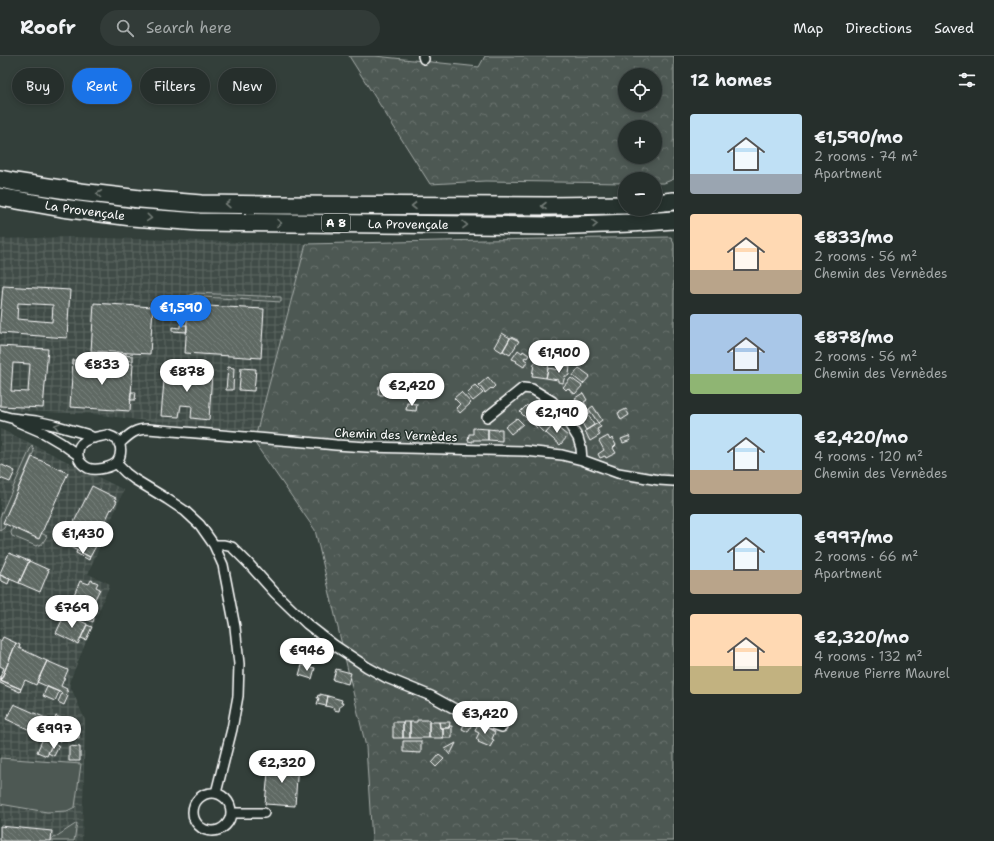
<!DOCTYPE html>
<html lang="en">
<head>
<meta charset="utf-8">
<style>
  body { margin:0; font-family:"Shantell Sans",sans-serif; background:#323b38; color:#f1f3f6; height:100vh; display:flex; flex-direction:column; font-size:15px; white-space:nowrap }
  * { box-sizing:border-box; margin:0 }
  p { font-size:13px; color:#a4a9a9 }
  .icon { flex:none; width:22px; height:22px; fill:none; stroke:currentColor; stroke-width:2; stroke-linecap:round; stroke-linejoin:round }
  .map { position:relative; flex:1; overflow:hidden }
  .drawer { display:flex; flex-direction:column; background:#262f2c; width:320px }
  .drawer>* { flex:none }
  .hud { position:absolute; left:12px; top:12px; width:380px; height:36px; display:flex; gap:8px }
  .fabs { position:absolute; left:618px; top:12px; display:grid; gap:8px }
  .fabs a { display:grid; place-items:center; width:44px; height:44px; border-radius:50%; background:#262f2c; box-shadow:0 2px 6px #0003,0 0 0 1px #424a48; font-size:20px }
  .price { position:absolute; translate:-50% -34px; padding:0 9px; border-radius:14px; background:#fff; color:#222; font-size:13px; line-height:26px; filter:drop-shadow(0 1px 2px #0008) }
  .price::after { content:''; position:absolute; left:50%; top:24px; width:12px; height:9px; margin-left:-6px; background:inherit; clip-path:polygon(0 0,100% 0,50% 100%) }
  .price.selected { background:#1a73e8; color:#fff }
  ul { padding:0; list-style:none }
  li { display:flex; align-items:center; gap:12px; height:100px; padding:0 16px }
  li span { display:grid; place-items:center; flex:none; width:112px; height:80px; border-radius:4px; color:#555 }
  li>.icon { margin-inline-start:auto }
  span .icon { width:48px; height:48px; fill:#fffc; stroke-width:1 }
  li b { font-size:17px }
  h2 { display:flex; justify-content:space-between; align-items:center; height:48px; padding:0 16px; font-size:17px }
  .pill { padding:0 14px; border-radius:18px; background:#262f2c; box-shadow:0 2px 6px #0003,0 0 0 1px #424a48; font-size:14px; line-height:36px }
  .pill.selected { background:#1a73e8; color:#fff }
  header { display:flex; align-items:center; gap:24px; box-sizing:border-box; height:56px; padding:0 20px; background:#262f2c; border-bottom:1px solid #424a48 }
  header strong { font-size:19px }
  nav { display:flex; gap:22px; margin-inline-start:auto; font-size:14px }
  .search { width:280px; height:36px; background:#323b38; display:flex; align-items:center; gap:10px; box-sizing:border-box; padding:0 14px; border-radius:22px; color:#a4a9a9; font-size:15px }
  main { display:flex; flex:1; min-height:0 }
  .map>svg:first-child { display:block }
  .industrial { fill:url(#industrial-grid) }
  .grass { fill:#4d5853; stroke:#a6aca9 }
  .forest { fill:url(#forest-crowns); stroke:#a6aca9; fill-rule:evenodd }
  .garden { fill:url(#garden-dots); stroke:#a6aca9 }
  .building { fill:url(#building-back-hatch); stroke:#fff; fill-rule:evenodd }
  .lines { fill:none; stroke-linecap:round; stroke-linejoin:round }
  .minor-casing { stroke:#fff; stroke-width:12 }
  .motorway-casing { stroke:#fff; stroke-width:20 }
  .minor { stroke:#26332d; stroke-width:9 }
  .motorway { stroke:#26332d; stroke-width:17 }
  .oneway { stroke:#727a76 }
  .labels { text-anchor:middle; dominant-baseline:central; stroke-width:3; stroke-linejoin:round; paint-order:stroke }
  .shield { fill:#26332d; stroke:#bec2c0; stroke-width:1 }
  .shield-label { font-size:11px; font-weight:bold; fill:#fff }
  .street-label { font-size:12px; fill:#fff; stroke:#26332d }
</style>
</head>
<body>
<header>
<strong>Roofr</strong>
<div class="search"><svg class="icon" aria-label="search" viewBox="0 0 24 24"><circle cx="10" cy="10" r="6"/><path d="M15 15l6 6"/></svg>Search here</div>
<nav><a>Map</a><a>Directions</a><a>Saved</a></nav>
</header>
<main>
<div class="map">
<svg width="674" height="785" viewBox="0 0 674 785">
  <defs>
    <pattern id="industrial-grid" width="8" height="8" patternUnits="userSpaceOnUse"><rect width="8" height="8" fill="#404c47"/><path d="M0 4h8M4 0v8" fill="none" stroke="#5d6763"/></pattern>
    <pattern id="forest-crowns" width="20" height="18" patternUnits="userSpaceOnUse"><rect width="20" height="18" fill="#4d5853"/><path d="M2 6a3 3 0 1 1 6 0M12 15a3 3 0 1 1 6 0" fill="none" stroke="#68716d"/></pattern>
    <pattern id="garden-dots" width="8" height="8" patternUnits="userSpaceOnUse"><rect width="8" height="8" fill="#4d5853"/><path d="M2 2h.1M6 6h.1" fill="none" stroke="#68716d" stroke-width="1.8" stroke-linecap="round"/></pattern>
    <pattern id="building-back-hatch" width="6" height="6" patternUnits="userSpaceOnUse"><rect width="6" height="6" fill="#5f6964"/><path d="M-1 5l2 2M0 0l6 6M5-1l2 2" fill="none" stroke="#77807b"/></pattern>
  </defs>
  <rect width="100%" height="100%" fill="#333f3a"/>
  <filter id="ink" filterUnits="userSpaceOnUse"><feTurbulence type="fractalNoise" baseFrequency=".025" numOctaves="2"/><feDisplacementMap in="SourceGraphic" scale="8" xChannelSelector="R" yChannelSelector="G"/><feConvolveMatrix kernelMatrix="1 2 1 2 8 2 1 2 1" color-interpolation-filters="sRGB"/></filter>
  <g filter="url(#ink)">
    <path class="industrial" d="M71,181L306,188L257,375L185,370L93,358L0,354V183Z
      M0,373L28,386L124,434L88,518L110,528L69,627L85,664L82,785H0Z"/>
    <path class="grass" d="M32,389L34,395L3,467L6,468L4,472L0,475V461Z
      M13,471L38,483L41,477L47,480L42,488L36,490L12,480L11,477Z
      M0,702L81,708L75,751L67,755L47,756L0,748Z
      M77,767L74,785H51V784Z"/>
    <path class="forest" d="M349,0H375L479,11L485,0H674V123L664,127H655V123H625V127L485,125L430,128ZM625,19H655V49H625ZM625,71H655V101H625Z
      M671,181L674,188V785H372L366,691L315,474L254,386L306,188L484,184Z"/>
    <path class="garden" d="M196,237L281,241V246L188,240Z"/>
    <path class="building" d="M3,230L70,234L67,282L0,277V264ZM18,247L53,249L52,266L17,263Z
      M94,247L153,251L150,298L91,295Z
      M188,249L264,253L261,302L185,297Z
      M180,269H187V276L172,275V271L180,272Z
      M502,277L510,282L502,296L494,291Z
      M511,281L519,285L510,299L503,295Z
      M0,290L48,293L43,352L0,350ZM13,307L30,308L28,336L11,335Z
      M518,294L522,297L523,295L529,299L527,302L525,301L524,303L527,305L524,311L516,306L517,305L512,303Z
      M116,296L126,297V300L120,299L121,307L102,306V299H113L114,301H115Z
      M120,299L133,300V305L120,304Z
      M73,304L133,308L130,355L70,351Z
      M536,305L549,308L546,322L532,320L534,308Z
      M561,309L570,310L569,319L568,320H565L563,327L558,326V324L546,322L548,312L560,314Z
      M228,311L234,312L233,334H226Z
      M241,312L256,313L254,335L239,334Z
      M579,312L590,320L583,328L573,320Z
      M165,313L212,316L209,364L191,362L192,350L181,349L179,361L161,360Z
      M488,321L495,330L492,333L491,332L485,337L479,329Z
      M571,322L582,330L575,338L568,332L566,334L563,331Z
      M475,329L483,337L473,345L467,338L472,333L471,332Z
      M379,330L383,331V335H384V339H378Z
      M131,336H136L135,344H130Z
      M461,336L471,347L460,357L456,352L460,348L454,342Z
      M583,337L587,344L584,346L587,350L577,355L574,348L578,346L575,342Z
      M407,347L417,348L416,355L406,354Z
      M527,349L537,358L530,366L520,356Z
      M593,350L602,364L598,367L589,353Z
      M588,353L590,357L588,358L594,369L586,374L578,360Z
      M626,353L629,359L621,364L618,357Z
      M541,358L544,361L543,362L544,364L545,362L549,366L551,364L554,368L545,378L538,371L537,372L533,368Z
      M517,362L523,368L511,378L505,371Z
      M556,366L559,369L557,371L568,380L560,389L546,377Z
      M598,367L601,371L597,373L600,379L590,385L585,375Z
      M473,372L488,373V384H473V386L468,385L469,378H473Z
      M488,373L498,374V373H502V385L488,384Z
      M608,380L610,384L612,382L616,389L613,392L616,397L606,402L605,400L600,402L598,398L604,394L599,385Z
      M629,380L631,384L623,387L621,383Z
      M32,401L44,406V405L46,407L68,417L39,483L3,467Z
      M0,408L15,415L10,426L0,422Z
      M92,430L116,442L115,444L117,445L112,454L111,453L98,480L73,468Z
      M75,480L96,490L90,501L70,491Z
      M77,494L90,501L89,504L76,497Z
      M9,497L29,505L19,527L0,519V517Z
      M29,505L49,514L40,536L19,527Z
      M0,519L10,523L8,528L0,524Z
      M91,524L98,527L96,531L100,533L91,551L94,552L90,560L69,550L80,525L89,528Z
      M65,541L71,544L69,550L94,562L93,566L60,551Z
      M65,558L87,568L78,588L56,577Z
      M87,569L92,571L86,584L81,582Z
      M3,581L16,587L1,624L0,621L4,612L0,610V584L1,585Z
      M16,587L20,589L19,592L47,605L36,629L25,624L21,633L1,624Z
      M47,605L68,614L61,630L67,633L66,635H68L66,639L68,640L64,649L58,646L62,637L37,626Z
      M302,609L315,612L312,623L299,619Z
      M336,613L351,617L348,628L333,624Z
      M0,624L21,633L20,636L0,627Z
      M47,631L59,636L55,645L43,640Z
      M320,638L328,640L326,650L317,648L319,642H317L318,639L320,640Z
      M328,640L342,644L341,647H343L342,650H340L339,655L333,654L334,652L326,650Z
      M14,648L50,664L43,680L6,663Z
      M56,660L63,663L54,682L48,680Z
      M63,663L69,666L61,685L55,683Z
      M417,664H429V682H410V666H417Z
      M466,664L473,666L468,676L462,673Z
      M393,666H403V682H393Z
      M403,666H410V682H403Z
      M429,666H439L440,672H443V682H429Z
      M439,666H450L449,672H440Z
      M478,667L495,676L492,683L494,684L490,691L478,686L479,685L476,683L479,677L475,675Z
      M449,670H452V682H443V672H449Z
      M75,672H79V682L74,681Z
      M44,680L54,684L47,700L37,696Z
      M403,685H421V697L403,696Z
      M53,687L59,690L54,700L48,697Z
      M456,687L450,699L445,693Z
      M69,690L80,691V705H69Z
      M439,699L444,703L436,711L432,707Z
      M269,706L298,708L295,750L265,748Z
      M0,770L52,775L51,785H0Z"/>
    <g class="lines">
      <g class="minor-casing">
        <path id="minor" d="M423,0L424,3
          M0,359L11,362L36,365L54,369L86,378L94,382
          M487,361L523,332L532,333L552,345L563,358L578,382L581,392L582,404
          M16,365L44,377L61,387L78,399
          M107,379C110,380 113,381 116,383C122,388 122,399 117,406C111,412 95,415 88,412C82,409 79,406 78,400C76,382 94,382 107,379Z
          M119,388C129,379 134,373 148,373L305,386L336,389L367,391L526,395L562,399L582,404L618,417L659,424L674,425
          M116,407L126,417L134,423L167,443L185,455L200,469L214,489L223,509L235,571L239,608L238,640L232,673L216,737
          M214,489H224L232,491L248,507L275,537L307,568L334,589L367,611L387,622L431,640L466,659L502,671
          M193 756a19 19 0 1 1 38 0a19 19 0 1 1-38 0Z
          M232,757H264"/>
      </g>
      <g class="motorway-casing">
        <g id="motorway">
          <path d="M0,123L15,126L80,136L140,143L201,148L270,149L548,150L625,149"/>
          <path id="s1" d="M0,141L62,152L132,161L199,166L549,170L630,167L674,164"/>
          <path d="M655,147L674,145"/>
        </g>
      </g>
      <use href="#minor" class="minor"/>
      <use href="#motorway" class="motorway"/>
    </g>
    <defs><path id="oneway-chevron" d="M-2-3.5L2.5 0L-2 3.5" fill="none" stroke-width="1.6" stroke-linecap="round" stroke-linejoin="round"/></defs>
    <g class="oneway">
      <use href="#oneway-chevron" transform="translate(99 138) rotate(-173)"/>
      <use href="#oneway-chevron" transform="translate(228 148) rotate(-179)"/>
      <use href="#oneway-chevron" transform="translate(414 150) rotate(-180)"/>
      <use href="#oneway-chevron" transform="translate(544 150) rotate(180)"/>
      <use href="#oneway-chevron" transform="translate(149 162) rotate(5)"/>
      <use href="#oneway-chevron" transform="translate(279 167) rotate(1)"/>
      <use href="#oneway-chevron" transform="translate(595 168) rotate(-2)"/>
      <use href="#oneway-chevron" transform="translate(465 169) rotate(1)"/>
      <use href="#oneway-chevron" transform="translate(57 370) rotate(-165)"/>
    </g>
  </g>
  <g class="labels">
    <rect class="shield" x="322" y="158" width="28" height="18" rx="3"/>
    <g class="shield-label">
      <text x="336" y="167">A 8</text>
    </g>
    <g class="street-label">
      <text stroke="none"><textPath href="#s1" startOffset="86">La Provençale</textPath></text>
      <text stroke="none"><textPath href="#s1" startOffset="410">La Provençale</textPath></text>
      <text transform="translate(396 379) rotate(2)">Chemin des Vernèdes</text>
    </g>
  </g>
</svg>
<div class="fabs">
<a><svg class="icon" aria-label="locate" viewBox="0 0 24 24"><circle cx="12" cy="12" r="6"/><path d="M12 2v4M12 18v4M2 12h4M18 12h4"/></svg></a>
<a>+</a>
<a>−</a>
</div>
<b class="price selected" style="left:181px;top:273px">€1,590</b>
<b class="price" style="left:559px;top:318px">€1,900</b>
<b class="price" style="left:102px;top:330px">€833</b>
<b class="price" style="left:187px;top:337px">€878</b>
<b class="price" style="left:412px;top:351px">€2,420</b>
<b class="price" style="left:557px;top:378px">€2,190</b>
<b class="price" style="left:83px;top:499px">€1,430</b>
<b class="price" style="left:72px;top:573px">€769</b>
<b class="price" style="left:307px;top:616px">€946</b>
<b class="price" style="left:485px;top:679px">€3,420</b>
<b class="price" style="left:54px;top:694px">€997</b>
<b class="price" style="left:282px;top:728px">€2,320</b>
<div class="hud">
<a class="pill">Buy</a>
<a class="pill selected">Rent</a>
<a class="pill">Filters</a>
<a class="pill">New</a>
</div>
</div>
<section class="drawer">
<h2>12 homes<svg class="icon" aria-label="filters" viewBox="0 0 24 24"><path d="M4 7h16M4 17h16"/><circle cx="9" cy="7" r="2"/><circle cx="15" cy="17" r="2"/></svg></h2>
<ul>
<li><span style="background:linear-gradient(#bfe0f5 75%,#9aa5b1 0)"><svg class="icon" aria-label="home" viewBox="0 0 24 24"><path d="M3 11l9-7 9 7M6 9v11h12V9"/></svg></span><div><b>€1,590/mo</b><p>2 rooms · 74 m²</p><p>Apartment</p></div></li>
<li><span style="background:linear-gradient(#ffd9b3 70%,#b9a48a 0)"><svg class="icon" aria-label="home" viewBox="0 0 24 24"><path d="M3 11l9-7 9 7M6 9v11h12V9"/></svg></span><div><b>€833/mo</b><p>2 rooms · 56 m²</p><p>Chemin des Vernèdes</p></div></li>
<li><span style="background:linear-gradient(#a9c7e8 75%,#8fb573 0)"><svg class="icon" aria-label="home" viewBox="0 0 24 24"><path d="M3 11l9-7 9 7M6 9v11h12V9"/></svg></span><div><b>€878/mo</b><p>2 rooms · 56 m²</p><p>Chemin des Vernèdes</p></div></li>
<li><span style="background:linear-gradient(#bfe0f5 70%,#b9a48a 0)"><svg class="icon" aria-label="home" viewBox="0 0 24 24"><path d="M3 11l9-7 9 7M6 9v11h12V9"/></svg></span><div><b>€2,420/mo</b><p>4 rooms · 120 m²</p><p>Chemin des Vernèdes</p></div></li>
<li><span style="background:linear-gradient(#bfe0f5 70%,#b9a48a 0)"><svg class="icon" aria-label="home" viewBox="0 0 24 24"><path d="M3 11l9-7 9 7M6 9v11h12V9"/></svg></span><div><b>€997/mo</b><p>2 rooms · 66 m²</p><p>Apartment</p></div></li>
<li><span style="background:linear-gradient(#ffd9b3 65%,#c2b280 0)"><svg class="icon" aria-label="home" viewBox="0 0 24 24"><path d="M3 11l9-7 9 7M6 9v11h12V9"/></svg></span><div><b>€2,320/mo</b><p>4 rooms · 132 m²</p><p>Avenue Pierre Maurel</p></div></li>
</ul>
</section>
</main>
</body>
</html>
